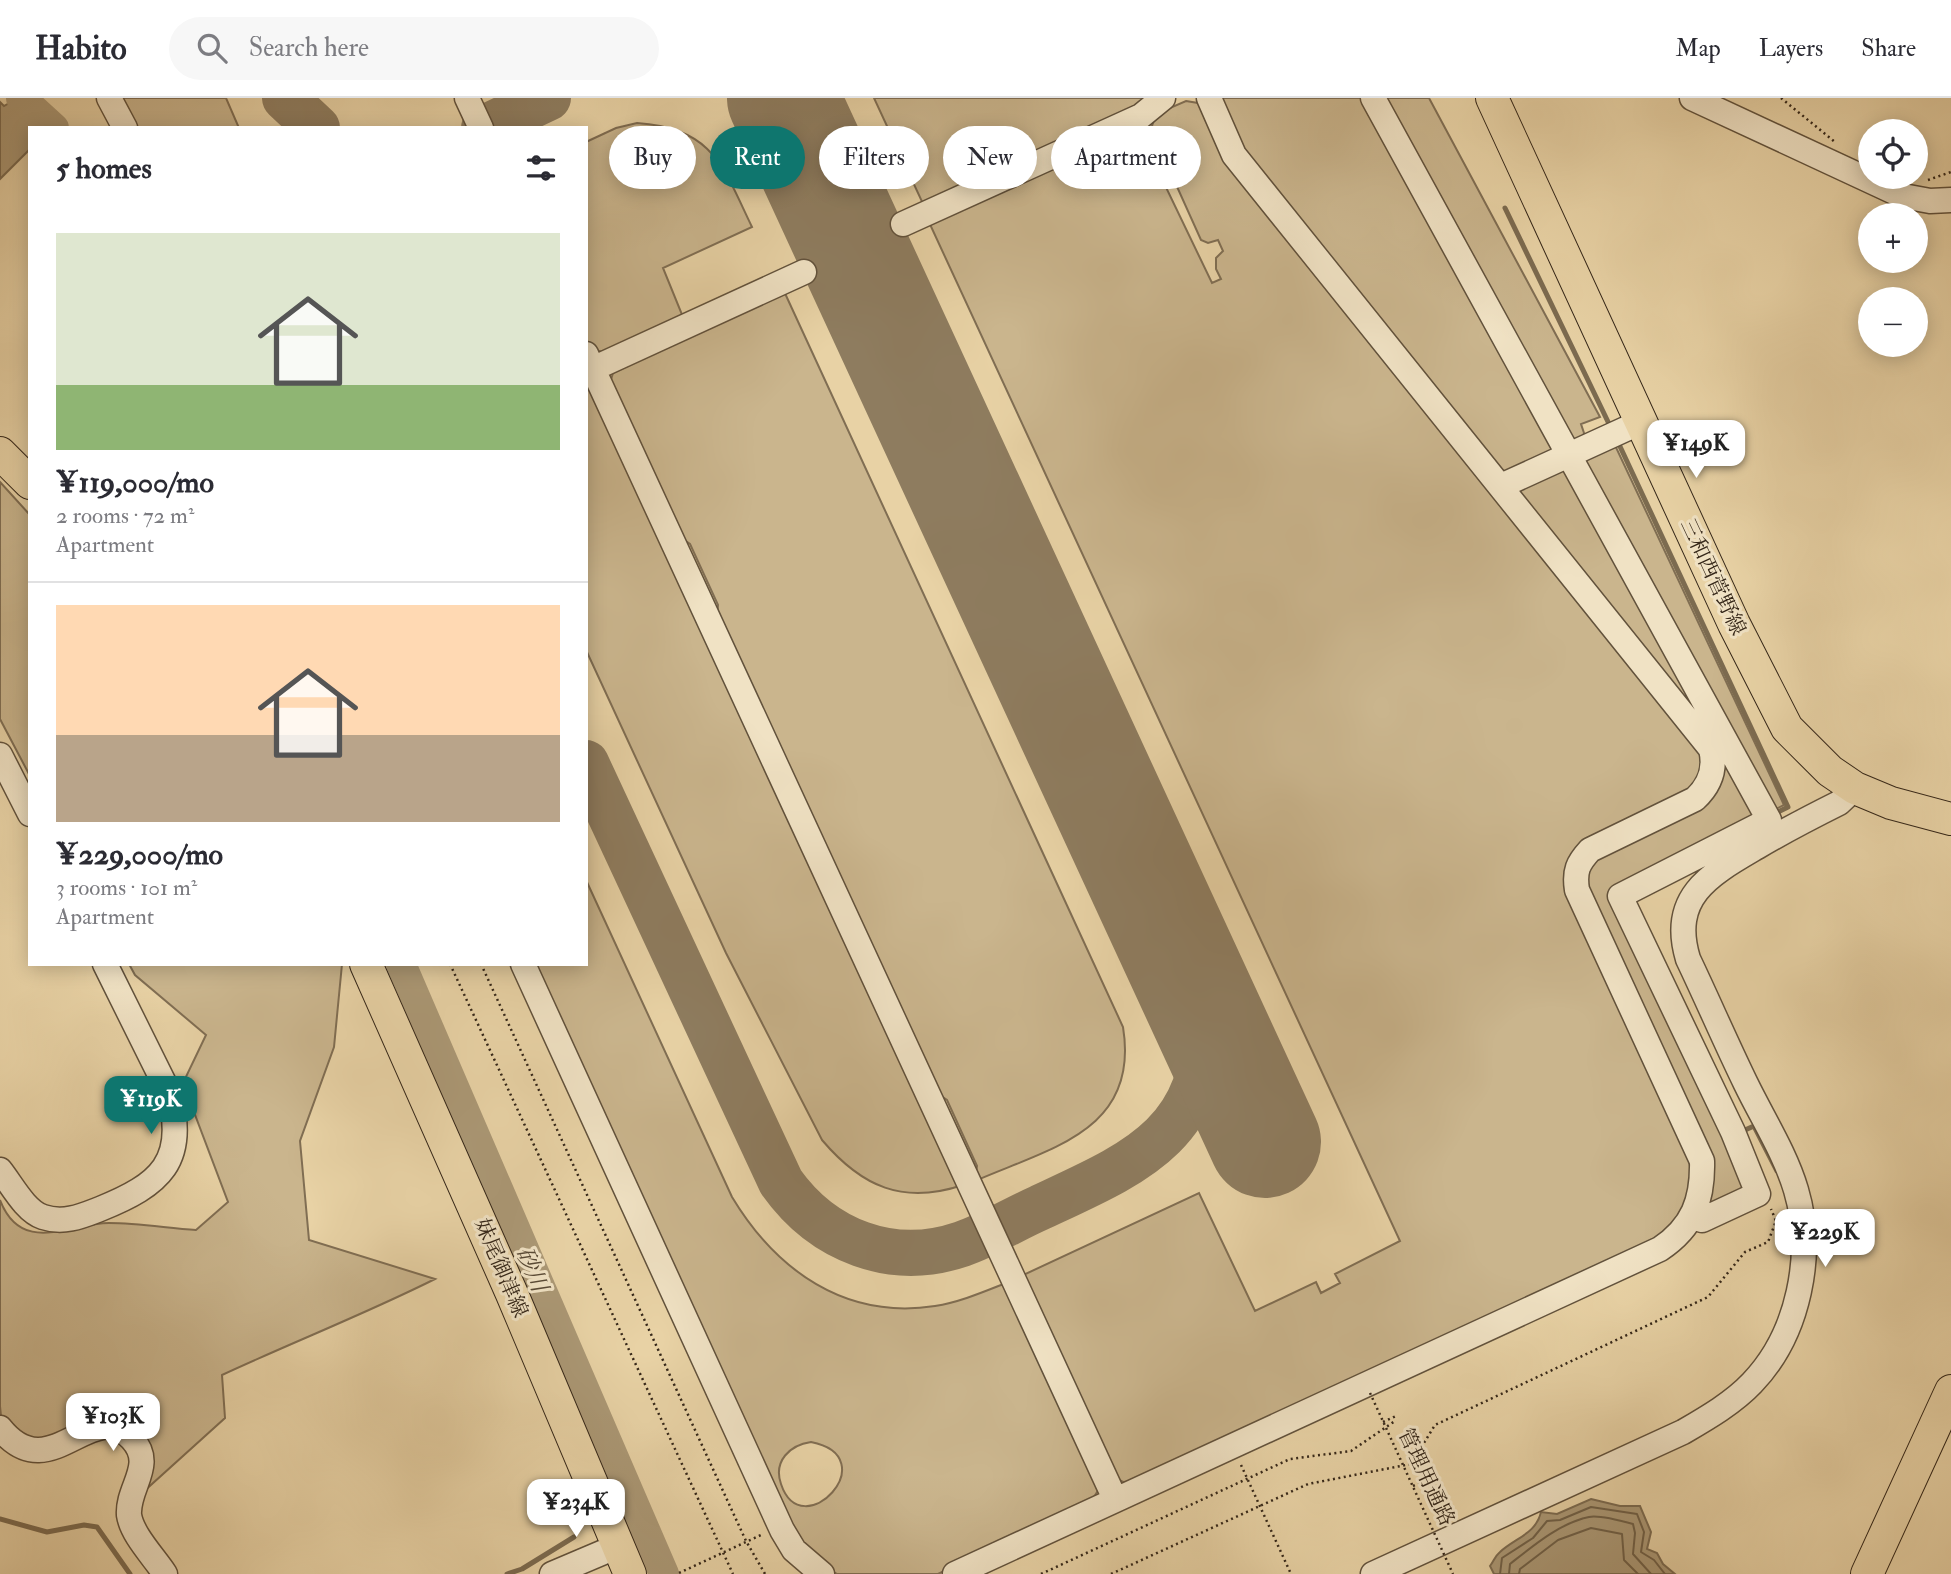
<!DOCTYPE html>
<html lang="en">
<head>
<meta charset="utf-8">
<style>
  body { margin:0; font-family:"IM FELL Double Pica","Noto Serif JP",serif; background:#f7f7f7; color:#2b2b33; height:100vh; display:flex; flex-direction:column; font-size:26px; white-space:nowrap }
  * { box-sizing:border-box; margin:0 }
  p { font-size:23px; color:#7c7c81 }
  .icon { flex:none; width:38px; height:38px; fill:none; stroke:currentColor; stroke-width:2; stroke-linecap:round; stroke-linejoin:round }
  .map { position:relative; flex:1; overflow:hidden }
  .drawer { position:absolute; left:28px; top:28px; width:560px; height:840px; display:flex; flex-direction:column; background:#fff; border-radius:0px; box-shadow:0 4px 18px #0003 }
  .drawer>* { flex:none }
  .hud { position:absolute; left:609px; top:28px; width:665px; height:63px; display:flex; gap:14px }
  .tools { position:absolute; left:1858px; top:21px; display:grid; gap:14px }
  .tools a { display:grid; place-items:center; width:70px; height:70px; border-radius:50%; background:#fff; box-shadow:0 4px 18px #0003; font-size:35px }
  .price { position:absolute; translate:-50% -60px; padding:0 16px; border-radius:14px; background:#fff; color:#222; font-size:23px; line-height:46px; filter:drop-shadow(0 2px 4px #0008) }
  .price::after { content:''; position:absolute; left:50%; top:42px; width:21px; height:16px; margin-left:-10px; background:inherit; clip-path:polygon(0 0,100% 0,50% 100%) }
  .price.on { background:#0f766e; color:#fff }
  ul { padding:0; list-style:none }
  li { display:grid; align-content:center; gap:14px; height:371px; padding:0 28px }
  li+li { border-top:2px solid #e1e1e2 }
  li span { display:grid; place-items:center; height:217px; border-radius:0px; color:#555 }
  li>.icon { margin-inline-start:auto }
  span .icon { width:126px; height:126px; fill:#fffc; stroke-width:1 }
  li b { font-size:30px }
  h2 { display:flex; justify-content:space-between; align-items:center; height:84px; padding:0 28px; font-size:30px }
  .tag { padding:0 24px; border-radius:32px; background:#fff; box-shadow:0 4px 18px #0003; font-size:24px; line-height:63px }
  .tag.on { background:#0f766e; color:#fff }
  header { display:flex; align-items:center; gap:42px; box-sizing:border-box; height:98px; padding:0 35px; background:#fff; border-bottom:2px solid #e1e1e2 }
  header strong { font-size:33px }
  nav { display:flex; gap:38px; margin-inline-start:auto; font-size:24px }
  .search { width:490px; height:63px; background:#f7f7f7; display:flex; align-items:center; gap:18px; box-sizing:border-box; padding:0 24px; border-radius:38px; color:#7c7c81; font-size:26px }
  .map>svg:first-child { display:block }
  .green { fill:#cab58d; stroke:#806e53; stroke-width:2; fill-rule:evenodd }
  .water { fill:#ab9875; stroke:#7c6b50; stroke-width:2 }
  .lines { fill:none; stroke-linecap:round; stroke-linejoin:round }
  .shore { stroke:#706047; stroke-width:2 }
  .stream { stroke:#7c6b50; stroke-width:5 }
  .river { stroke:#ab9875; stroke-width:30 }
  .taxiway { stroke:#8e7c5f; stroke-width:46 }
  .runway { stroke:#8e7c5f; stroke-width:112 }
  .minor-casing { stroke:#62523c; stroke-width:27 }
  .major-casing { stroke:#352719; stroke-width:34 }
  .path { stroke:#352719; stroke-width:2.5; stroke-dasharray:2 3.5; stroke-linecap:butt }
  .minor { stroke:#f0e2c4; stroke-width:24 }
  .major { stroke:#e8d2a5; stroke-width:32 }
  .path-bridge { stroke:#352719; stroke-width:2.5; stroke-dasharray:2 3.5; stroke-linecap:butt }
  .labels { text-anchor:middle; dominant-baseline:central; stroke-width:6; stroke-linejoin:round; paint-order:stroke }
  .street-label { font-size:21px; fill:#352719; stroke:#f0e2c4 }
  .water-label { font-size:23px; font-style:italic; fill:#584935; stroke:#f0e2c4 }
</style>
</head>
<body>
<header>
<strong>Habito</strong>
<div class="search"><svg class="icon" aria-label="search" viewBox="0 0 24 24"><circle cx="10" cy="10" r="6"/><path d="M15 15l6 6"/></svg>Search here</div>
<nav><a>Map</a><a>Layers</a><a>Share</a></nav>
</header>
<div class="map">
<svg width="1951" height="1476" viewBox="0 0 1951 1476">
  <rect width="100%" height="100%" fill="#e8d2a5"/>
  <filter id="stains"><feTurbulence type="fractalNoise" baseFrequency=".00286" numOctaves="4"/><feColorMatrix values="0 0 0 0 .2 0 0 0 0 .09 0 0 0 0 .02 0 0 0 .5 -.17"/></filter>
  <radialGradient id="worn" r=".72"><stop offset=".6" stop-color="#630" stop-opacity="0"/><stop offset="1" stop-color="#630" stop-opacity=".3"/></radialGradient>
  <path class="green" d="M118,0H226L239,30H134Z
    M874,0H1152L924,108Z
    M1219,0H1366L1560,354L1508,376L1492,366L1246,61Z
    M1379,0H1429L1600,319L1581,326L1584,335L1581,343L1570,349Z
    M1186,3L1204,6L1698,647L1706,669L1703,685L1573,759L1688,1055C1696,1098 1687,1106 1661,1139L1137,1383L1123,1384L1112,1378L1019,1179L1199,1095L1255,1213L1316,1184L1321,1195L1340,1185L1335,1176L1400,1143L928,122L1138,31L1212,185L1221,181L1216,171V160L1223,153L1218,142L1208,145L1201,142L1151,31L1156,16Z
    M637,25C714,31 722,67 752,129L663,170L683,219L612,255L591,252L586,241V44L616,30Z
    M783,191L1123,929C1140,1033 1050,1050 975,1083L977,1068L947,1002L932,992L717,522L718,507L690,446L674,435L610,285L613,275Z
    M586,288L594,292L963,1087C903,1107 862,1089 822,1042L726,855L586,552Z
    M1613,343L1784,707L1770,714L1577,361Z
    M1568,366L1762,718L1613,795L1751,1094L1701,1117L1708,1088L1585,795L1587,765L1720,676L1516,398L1519,387Z
    M0,384L30,417V678L0,621Z
    M586,782L732,1099C776,1172 845,1222 935,1208C960,1204 983,1194 1006,1185L1099,1391L1092,1402L938,1476H837L820,1465L790,1429L531,866H586ZM811,1344C887,1359 802,1449 781,1386C773,1363 790,1347 811,1344Z
    M129,866H342L334,949L300,1043L309,1142L435,1181C365,1216 293,1244 222,1277L225,1320L142,1395L130,1332L40,1349L1,1318L0,1308V1102C22,1158 69,1125 109,1125C138,1125 167,1130 196,1132L228,1104L183,985L206,937L135,877Z"/>
  <path class="water" d="M0,4L4,8L11,4L34,30H30V51L0,81Z
    M1591,1401L1620,1408H1640L1651,1434L1647,1451L1657,1455L1663,1466L1675,1476H1494L1490,1468C1494,1463 1495,1458 1500,1454C1515,1440 1536,1436 1541,1414L1557,1416Z"/>
  <g class="lines">
    <path class="shore" d="M1500,1476L1502,1460L1533,1440L1547,1423L1560,1422L1591,1409L1637,1416L1644,1434L1641,1454L1654,1462L1665,1476
      M1509,1476L1510,1466C1534,1447 1560,1425 1589,1419C1599,1417 1622,1423 1633,1426L1635,1435L1633,1456L1651,1476
      M1519,1476L1520,1471L1558,1442L1591,1430L1622,1436L1624,1462L1638,1476"/>
    <path class="stream" d="M1505,110L1611,330
      M1617,342L1788,709L1774,716
      M1745,1032L1754,1028L1777,1073
      M626,1405L631,1402
      M0,1421L47,1434L84,1427L97,1429L130,1476
      M507,1476L522,1471L574,1439"/>
    <path class="river" d="M21,0L54,30
      M401,866L664,1476"/>
    <path class="taxiway" d="M285,0L317,30
      M770,0L804,44
      M484,30L548,0
      M586,665L781,1084C823,1143 892,1170 962,1146C988,1137 1014,1121 1039,1110C1133,1066 1208,1038 1205,917"/>
    <path class="runway" d="M783,0L1265,1044"/>
    <g class="minor-casing">
      <path id="minor" d="M109,0L125,30
        M467,0L481,30
        M1373,0L1769,722L1620,798L1733,1034L1758,1096L1702,1122L1693,1119
        M1692,0L1903,98L1930,103L1951,102
        M903,126L1141,18L1163,0
        M586,256L1115,1401
        M586,274L804,174
        M1501,388L1641,324
        M0,657L30,716
        M523,866L782,1432L794,1452L822,1476
        M0,1072C12,1087 25,1113 43,1119C64,1126 82,1118 100,1111C160,1087 188,1063 169,995L105,866
        M0,1330C50,1393 92,1296 132,1341C156,1367 127,1389 129,1417C132,1437 154,1459 165,1476
        M552,1476L618,1448
        M955,1476L1660,1151C1693,1129 1703,1102 1702,1063L1577,792C1574,773 1578,765 1590,752L1695,701C1710,687 1716,671 1711,651L1234,57L1209,0
        M1373,1476L1683,1334C1707,1320 1733,1305 1752,1285C1799,1236 1815,1156 1796,1092C1785,1055 1763,1021 1746,986C1726,945 1708,903 1688,861C1669,798 1711,776 1757,749C1784,733 1811,719 1839,705L1855,690"/>
    </g>
    <g class="major-casing">
      <path id="major" d="M1492,0L1734,526L1787,630L1830,673L1855,690L1891,705L1951,721
        M0,355L30,385
        M366,866L512,1196L630,1476
        M1867,1476L1951,1293"/>
    </g>
    <path class="path" d="M1781,0L1835,44
      M1928,82L1951,74
      M450,866L733,1476
      M481,866L746,1443L765,1476
      M1383,1324L1396,1318
      M1241,1367L1291,1476
      M1413,1388L1426,1382
      M679,1475L761,1437
      M1041,1476L1290,1361L1351,1353L1395,1323
      M1111,1476L1308,1386L1411,1366L1435,1327L1708,1199L1745,1154L1768,1144L1776,1123L1771,1111"/>
    <use href="#minor" class="minor"/>
    <use href="#major" class="major"/>
    <path class="path-bridge" d="M1370,1295L1453,1476"/>
  </g>
  <g class="labels">
    <g class="street-label">
      <text transform="translate(1713 479) rotate(65)">三和西菅野線</text>
      <text transform="translate(501 1170) rotate(67)">妹尾御津線</text>
      <text transform="translate(1426 1379) rotate(65)">管理用通路</text>
    </g>
    <g class="water-label">
      <text transform="translate(532 1171) rotate(67)">砂川</text>
    </g>
  </g>
  <rect width="100%" height="100%" filter="url(#stains)"/>
  <rect width="100%" height="100%" fill="url(#worn)"/>
</svg>
<div class="tools">
<a><svg class="icon" aria-label="locate" viewBox="0 0 24 24"><circle cx="12" cy="12" r="6"/><path d="M12 2v4M12 18v4M2 12h4M18 12h4"/></svg></a>
<a>+</a>
<a>−</a>
</div>
<b class="price" style="left:1696px;top:382px">¥149K</b>
<b class="price on" style="left:151px;top:1038px">¥119K</b>
<b class="price" style="left:1825px;top:1171px">¥229K</b>
<b class="price" style="left:113px;top:1355px">¥103K</b>
<b class="price" style="left:576px;top:1441px">¥234K</b>
<div class="hud">
<a class="tag">Buy</a>
<a class="tag on">Rent</a>
<a class="tag">Filters</a>
<a class="tag">New</a>
<a class="tag">Apartment</a>
</div>
<section class="drawer">
<h2>5 homes<svg class="icon" aria-label="filters" viewBox="0 0 24 24"><path d="M4 7h16M4 17h16"/><circle cx="9" cy="7" r="2"/><circle cx="15" cy="17" r="2"/></svg></h2>
<ul>
<li><span style="background:linear-gradient(#dfe7d0 70%,#8fb573 0)"><svg class="icon" aria-label="home" viewBox="0 0 24 24"><path d="M3 11l9-7 9 7M6 9v11h12V9"/></svg></span><div><b>¥119,000/mo</b><p>2 rooms · 72 m²</p><p>Apartment</p></div></li>
<li><span style="background:linear-gradient(#ffd9b3 60%,#b9a48a 0)"><svg class="icon" aria-label="home" viewBox="0 0 24 24"><path d="M3 11l9-7 9 7M6 9v11h12V9"/></svg></span><div><b>¥229,000/mo</b><p>3 rooms · 101 m²</p><p>Apartment</p></div></li>
</ul>
</section>
</div>
</body>
</html>
